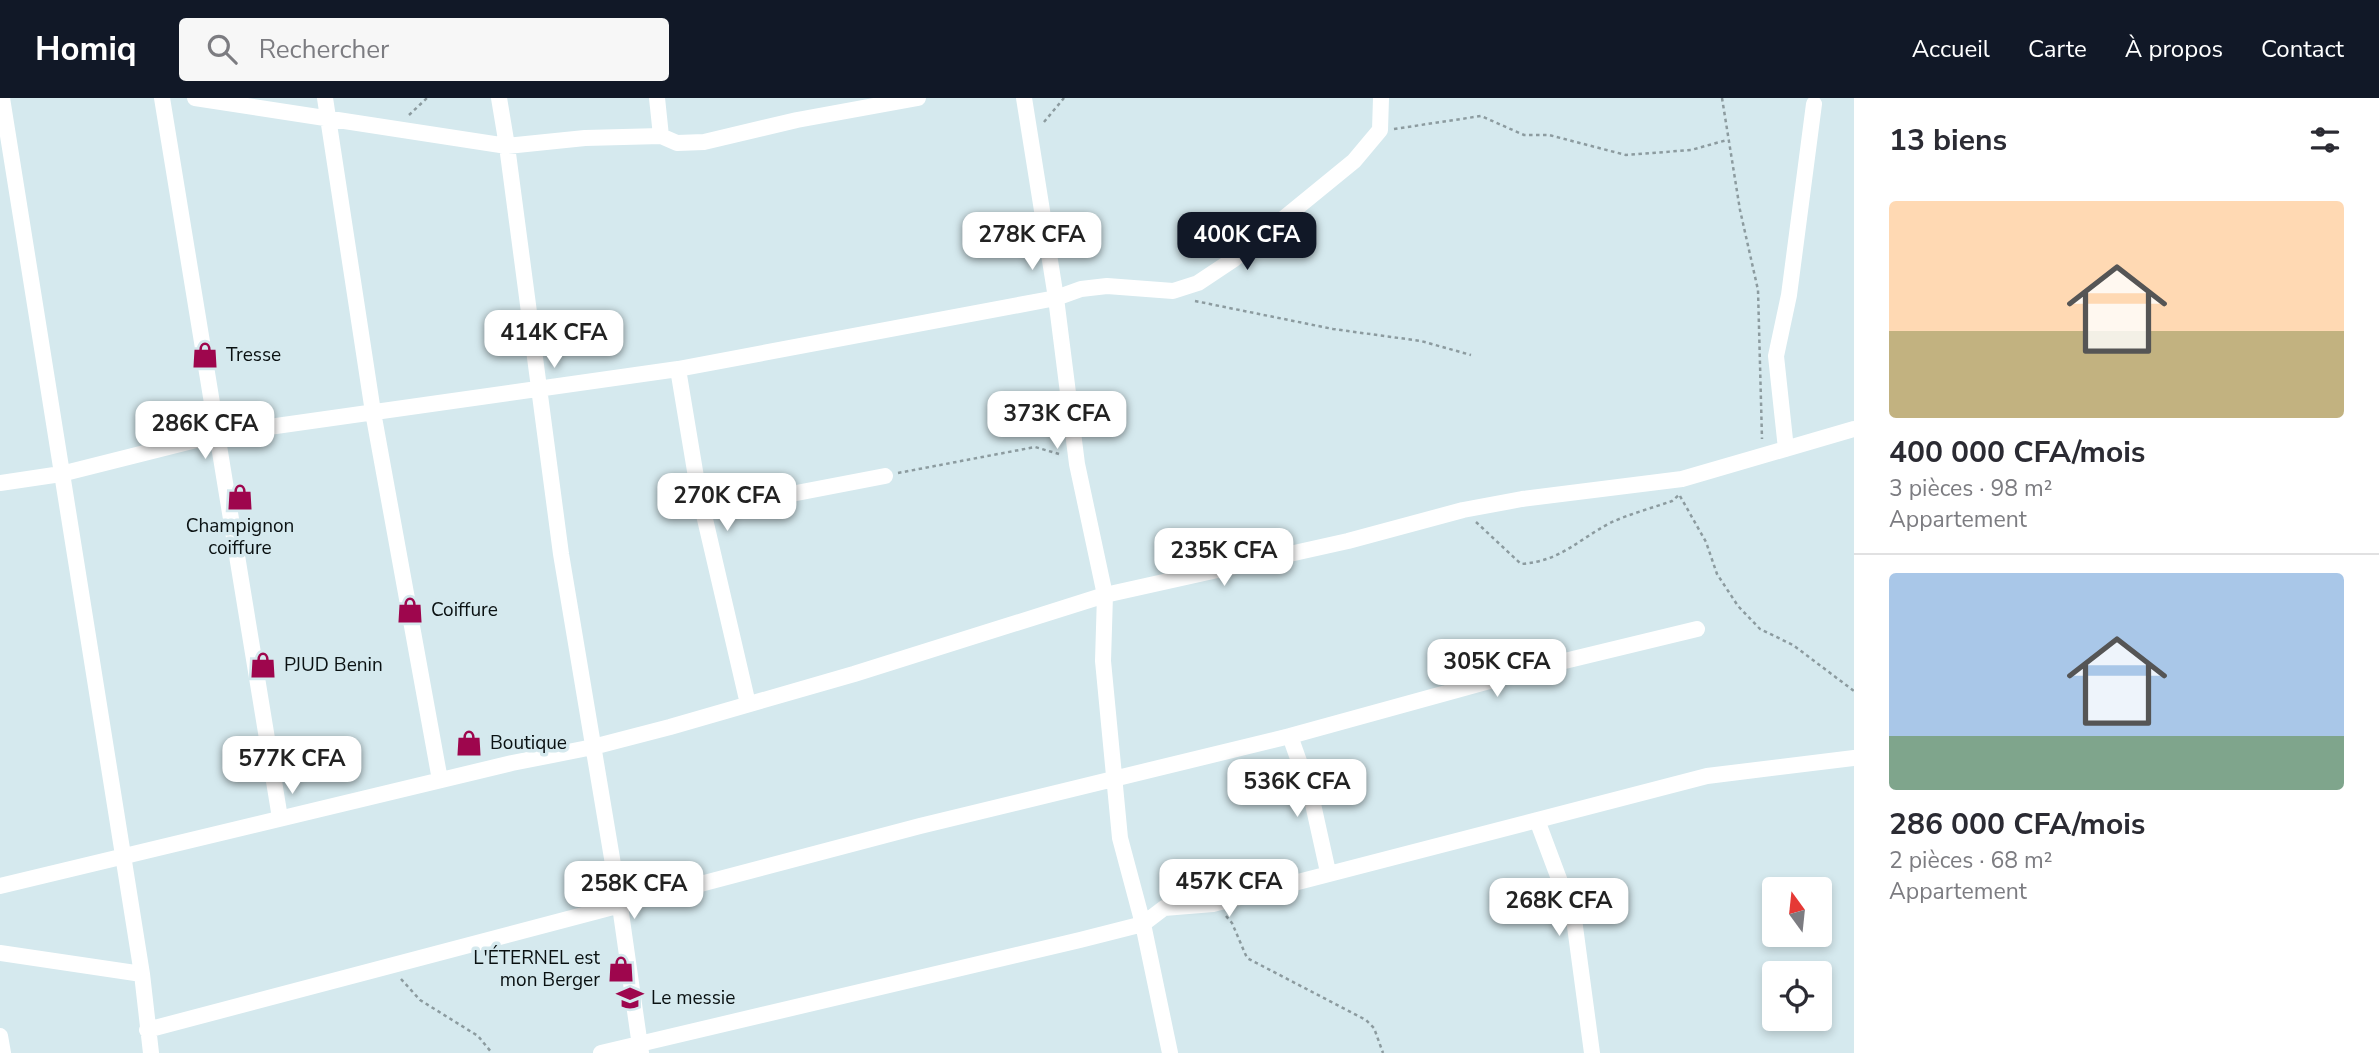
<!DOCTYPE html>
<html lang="fr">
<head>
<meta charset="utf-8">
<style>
  body { margin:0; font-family:"Nunito Sans",sans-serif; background:#f7f7f7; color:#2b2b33; height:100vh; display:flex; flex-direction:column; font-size:26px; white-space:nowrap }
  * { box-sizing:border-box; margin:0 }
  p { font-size:23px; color:#7c7c81 }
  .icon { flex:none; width:38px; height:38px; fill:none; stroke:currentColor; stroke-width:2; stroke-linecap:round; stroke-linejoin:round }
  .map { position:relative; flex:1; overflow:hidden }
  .sheet { display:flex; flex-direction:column; background:#fff; width:525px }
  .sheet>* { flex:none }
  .needle { width:46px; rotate:345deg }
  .tools { position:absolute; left:1762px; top:779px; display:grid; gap:14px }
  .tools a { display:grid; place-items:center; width:70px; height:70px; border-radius:7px; background:#fff; box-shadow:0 4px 10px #0003; font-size:35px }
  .price { position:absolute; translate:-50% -60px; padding:0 16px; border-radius:14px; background:#fff; color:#222; font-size:23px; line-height:46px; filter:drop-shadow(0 2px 4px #0008) }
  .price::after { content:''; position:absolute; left:50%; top:42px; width:21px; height:16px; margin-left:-10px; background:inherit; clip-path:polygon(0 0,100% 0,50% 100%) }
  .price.selected { background:#111827; color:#fff }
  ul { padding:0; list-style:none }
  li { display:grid; align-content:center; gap:14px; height:371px; padding:0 35px }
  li+li { border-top:2px solid #e1e1e2 }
  li span { display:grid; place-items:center; height:217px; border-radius:7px; color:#555 }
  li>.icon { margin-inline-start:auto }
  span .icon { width:126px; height:126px; fill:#fffc; stroke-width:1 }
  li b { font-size:30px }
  h2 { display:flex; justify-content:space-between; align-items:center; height:84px; padding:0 35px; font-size:30px }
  header { display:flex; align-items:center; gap:42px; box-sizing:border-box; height:98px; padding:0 35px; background:#111827; color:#fff }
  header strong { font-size:33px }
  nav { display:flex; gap:38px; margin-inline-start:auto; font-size:24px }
  .search { width:490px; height:63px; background:#f7f7f7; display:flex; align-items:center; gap:18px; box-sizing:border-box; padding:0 24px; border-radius:7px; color:#7c7c81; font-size:26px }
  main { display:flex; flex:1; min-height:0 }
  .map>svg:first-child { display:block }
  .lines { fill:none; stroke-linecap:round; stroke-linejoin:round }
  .path { stroke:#8c9b9f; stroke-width:2.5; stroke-dasharray:3.5 3.5; stroke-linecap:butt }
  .minor { stroke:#fff; stroke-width:16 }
  .labels { text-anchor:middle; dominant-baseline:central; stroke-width:7; stroke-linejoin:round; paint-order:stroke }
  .poi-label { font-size:19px; fill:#0a1112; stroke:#d5e9ee; text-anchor:start }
</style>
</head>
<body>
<header>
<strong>Homiq</strong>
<div class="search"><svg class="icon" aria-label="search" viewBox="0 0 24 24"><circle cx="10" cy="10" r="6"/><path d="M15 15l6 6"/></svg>Rechercher</div>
<nav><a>Accueil</a><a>Carte</a><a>À propos</a><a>Contact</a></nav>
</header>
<main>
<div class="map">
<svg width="1854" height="955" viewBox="0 0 1854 955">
  <rect width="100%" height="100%" fill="#d5e9ee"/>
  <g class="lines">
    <path class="path" d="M1722,0L1740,112L1758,192L1762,341
      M409,17L427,0
      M1044,24L1064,0
      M1394,31L1481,18L1524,37H1549L1626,57L1691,52L1727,42
      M1195,203L1333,231L1421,243L1471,257
      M898,375L1035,349L1059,356
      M1680,398L1706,444L1717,476L1738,508L1760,531L1793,547L1854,593
      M1476,424L1521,466C1561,463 1576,443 1610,425C1629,416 1652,410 1672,403L1680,396
      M1226,818L1232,825L1247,860L1366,922L1374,930L1383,955
      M401,881L420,902L478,938L492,955"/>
    <path class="minor" d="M2,0L142,876L151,955
      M162,0L280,720
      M195,0L507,48L561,456L620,808L641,955
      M325,0L373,314L440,682
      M499,0L507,48L585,40L661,38
      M657,0L661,38L677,45L704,44L797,22L918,0
      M1024,0L1056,200L1077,366L1105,497L1103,563L1120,740L1143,826L1170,955
      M678,271L698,391L748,606
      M1786,351L1776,258L1789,197L1814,6
      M0,385L61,376L220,336L678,271L1056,200L1081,191L1107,188L1173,193L1198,185L1234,161L1354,63L1380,32L1381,0
      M703,413L885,378
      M1290,638L1544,568L1697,531
      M1537,722L1574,821L1592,955
      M0,788L512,665L593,649L670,629L854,576L1105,497L1348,443L1463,412L1522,401L1682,381L1854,331
      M0,855L142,876
      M147,932L920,728L1290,638L1311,697L1328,774
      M0,938L3,955
      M601,955L1080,842L1143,826L1164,810L1213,806L1707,678L1854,660"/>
  </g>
  <defs>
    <g id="shop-bare" transform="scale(2.1)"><path d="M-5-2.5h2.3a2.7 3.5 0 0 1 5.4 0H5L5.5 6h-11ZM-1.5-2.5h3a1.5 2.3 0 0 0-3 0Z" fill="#9e064d" stroke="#d5e9ee" stroke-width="2.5" paint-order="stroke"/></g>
    <g id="school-bare" transform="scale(2.1)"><path d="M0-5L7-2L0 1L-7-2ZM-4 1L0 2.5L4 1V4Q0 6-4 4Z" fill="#9e064d" stroke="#d5e9ee" stroke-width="2.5" paint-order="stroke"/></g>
  </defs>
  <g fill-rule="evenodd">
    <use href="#shop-bare" x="205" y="257"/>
    <use href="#shop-bare" x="240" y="399"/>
    <use href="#shop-bare" x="410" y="512"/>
    <use href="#shop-bare" x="263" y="567"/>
    <use href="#shop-bare" x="469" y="645"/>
    <use href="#shop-bare" x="621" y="871"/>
    <use href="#school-bare" x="630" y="900"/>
  </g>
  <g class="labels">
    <g class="poi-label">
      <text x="226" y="257">Tresse</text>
      <text x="240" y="428" text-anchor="middle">Champignon<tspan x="240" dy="22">coiffure</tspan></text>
      <text x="431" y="512">Coiffure</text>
      <text x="284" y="567">PJUD Benin</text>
      <text x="490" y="645">Boutique</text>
      <text x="600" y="860" text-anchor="end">L'ÉTERNEL est<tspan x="600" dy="22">mon Berger</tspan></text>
      <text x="651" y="900">Le messie</text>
    </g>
  </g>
</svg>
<div class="tools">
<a><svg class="needle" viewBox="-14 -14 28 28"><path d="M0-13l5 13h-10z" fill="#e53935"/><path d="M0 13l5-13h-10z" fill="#7c7c81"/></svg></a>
<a><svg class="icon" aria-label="locate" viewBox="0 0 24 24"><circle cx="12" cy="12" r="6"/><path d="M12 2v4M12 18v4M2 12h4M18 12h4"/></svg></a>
</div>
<b class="price" style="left:1032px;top:174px">278K CFA</b>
<b class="price selected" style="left:1247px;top:174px">400K CFA</b>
<b class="price" style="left:554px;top:272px">414K CFA</b>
<b class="price" style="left:1057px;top:353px">373K CFA</b>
<b class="price" style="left:205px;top:363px">286K CFA</b>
<b class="price" style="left:727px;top:435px">270K CFA</b>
<b class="price" style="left:1224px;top:490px">235K CFA</b>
<b class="price" style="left:1497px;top:601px">305K CFA</b>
<b class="price" style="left:292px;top:698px">577K CFA</b>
<b class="price" style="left:1297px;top:721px">536K CFA</b>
<b class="price" style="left:1229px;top:821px">457K CFA</b>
<b class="price" style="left:634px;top:823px">258K CFA</b>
<b class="price" style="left:1559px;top:840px">268K CFA</b>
</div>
<section class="sheet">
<h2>13 biens<svg class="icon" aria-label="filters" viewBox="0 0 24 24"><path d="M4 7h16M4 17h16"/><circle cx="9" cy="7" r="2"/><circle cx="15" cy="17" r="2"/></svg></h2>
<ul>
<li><span style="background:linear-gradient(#ffd9b3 60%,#c2b280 0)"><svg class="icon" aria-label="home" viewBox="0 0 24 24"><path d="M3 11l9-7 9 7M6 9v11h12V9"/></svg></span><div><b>400 000 CFA/mois</b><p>3 pièces · 98 m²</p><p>Appartement</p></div></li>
<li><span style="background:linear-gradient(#a9c7e8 75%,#7fa58c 0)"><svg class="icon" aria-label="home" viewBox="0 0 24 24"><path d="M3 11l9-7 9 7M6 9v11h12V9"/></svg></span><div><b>286 000 CFA/mois</b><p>2 pièces · 68 m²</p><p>Appartement</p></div></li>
</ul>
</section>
</main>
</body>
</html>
